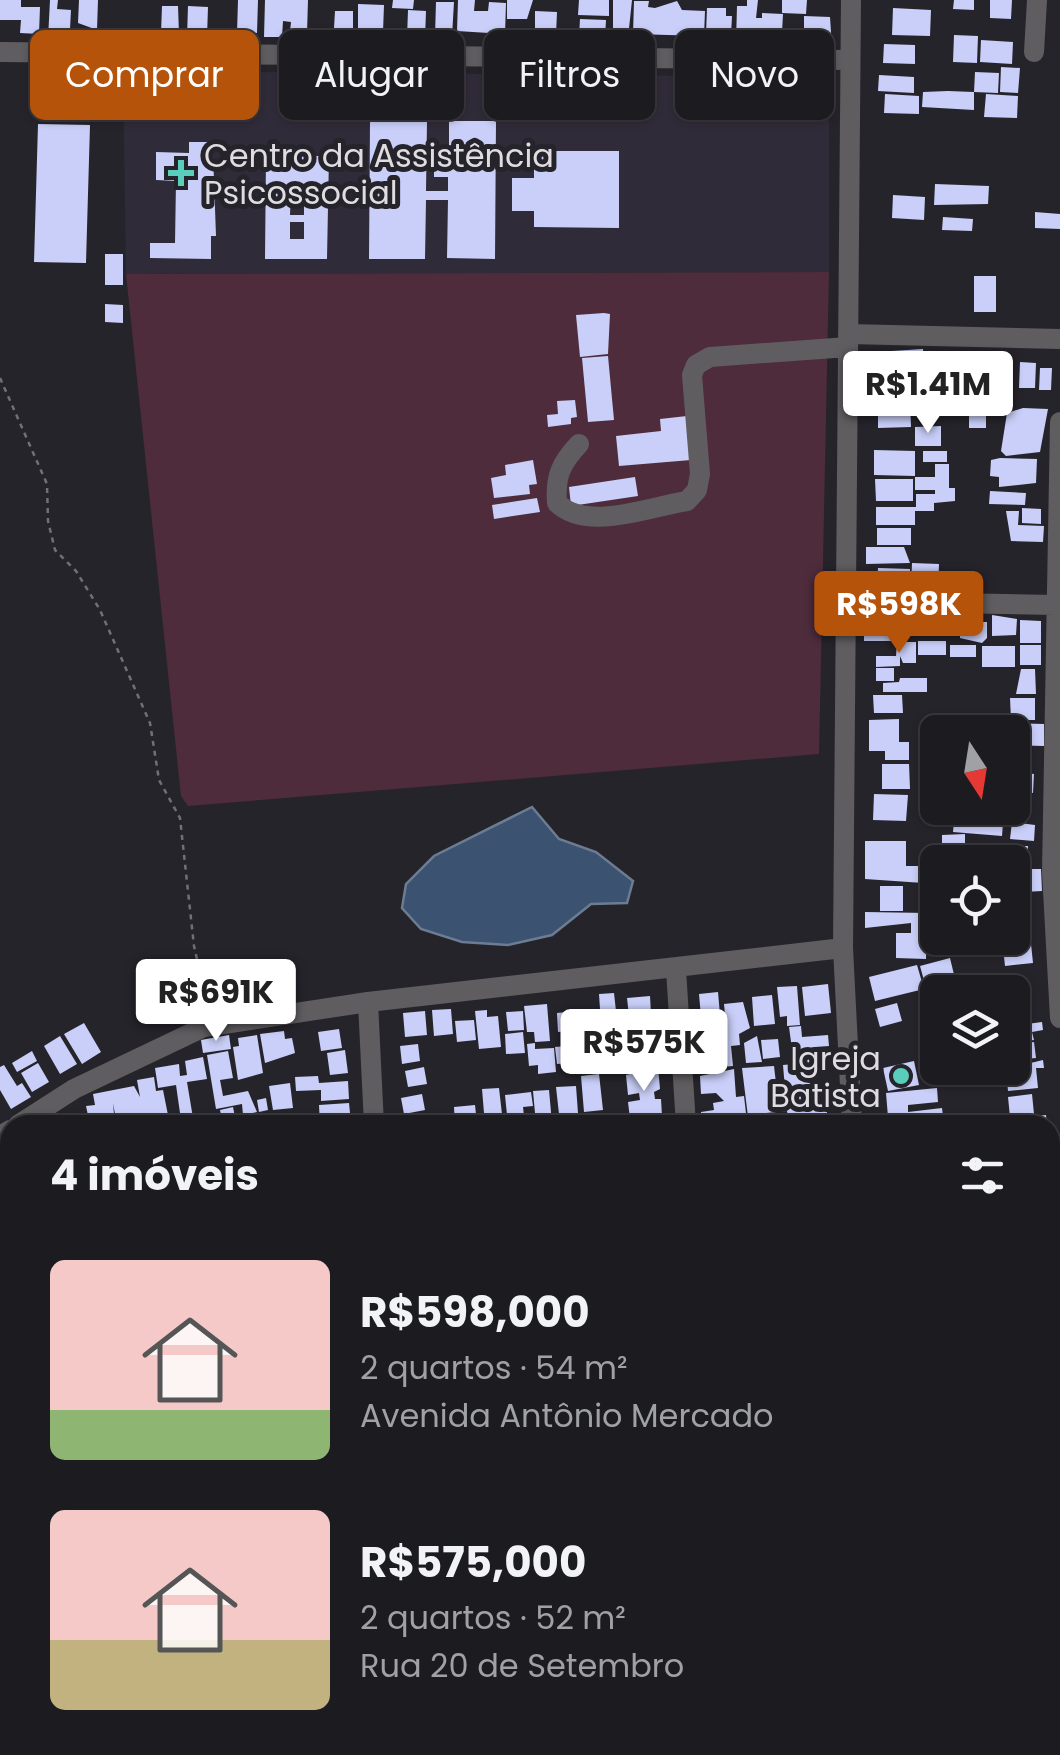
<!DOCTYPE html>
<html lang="pt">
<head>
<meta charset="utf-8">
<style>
  body { margin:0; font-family:Poppins,sans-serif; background:#252429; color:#f1f3f6; height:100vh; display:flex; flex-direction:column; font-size:38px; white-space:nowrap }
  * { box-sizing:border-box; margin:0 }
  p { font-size:32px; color:#a0a1a5 }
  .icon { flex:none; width:55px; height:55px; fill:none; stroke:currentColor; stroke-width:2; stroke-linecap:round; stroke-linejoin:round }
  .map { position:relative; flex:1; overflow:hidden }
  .details { position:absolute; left:0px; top:1115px; width:1060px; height:640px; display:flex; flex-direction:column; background:#1c1b20; border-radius:30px 30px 0 0; box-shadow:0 2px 8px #0004,0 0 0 2px #3a393e }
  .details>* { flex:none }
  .banner { position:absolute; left:30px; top:30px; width:1000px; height:90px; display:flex; gap:20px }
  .needle { width:65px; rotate:168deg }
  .buttons { position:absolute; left:920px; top:715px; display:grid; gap:20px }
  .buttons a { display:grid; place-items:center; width:110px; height:110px; border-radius:15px; background:#1c1b20; box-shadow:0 2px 8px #0004,0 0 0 2px #3a393e; font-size:50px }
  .price { position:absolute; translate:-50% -85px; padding:0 22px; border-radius:10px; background:#fff; color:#222; font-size:32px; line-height:65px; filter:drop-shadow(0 2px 5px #0008) }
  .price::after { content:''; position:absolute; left:50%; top:60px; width:30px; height:22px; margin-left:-15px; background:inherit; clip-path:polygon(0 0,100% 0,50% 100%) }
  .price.active { background:#b45309; color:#fff }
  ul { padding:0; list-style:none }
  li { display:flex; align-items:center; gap:30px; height:250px; padding:0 50px }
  li span { display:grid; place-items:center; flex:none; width:280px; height:200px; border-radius:15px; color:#555 }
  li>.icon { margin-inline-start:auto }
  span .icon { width:120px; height:120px; fill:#fffc; stroke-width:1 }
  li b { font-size:42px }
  h2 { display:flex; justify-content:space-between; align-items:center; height:120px; padding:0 50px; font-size:42px }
  .chip { padding:0 35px; border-radius:15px; background:#1c1b20; box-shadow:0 2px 8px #0004,0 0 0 2px #3a393e; font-size:35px; line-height:90px }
  .chip.active { background:#b45309; color:#fff }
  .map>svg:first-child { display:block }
  .built { fill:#302b38 }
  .green { fill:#4e2c3c }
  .water { fill:#3b5370; stroke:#6c7c92; stroke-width:2.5 }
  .building { fill:#c9cff8; fill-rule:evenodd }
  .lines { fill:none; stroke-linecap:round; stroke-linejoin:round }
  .path { stroke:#727076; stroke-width:2.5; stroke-dasharray:5 5; stroke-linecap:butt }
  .minor { stroke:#605d60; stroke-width:20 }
  .poi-dot { fill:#5acebd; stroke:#26242b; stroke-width:4 }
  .labels { text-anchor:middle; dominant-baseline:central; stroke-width:10; stroke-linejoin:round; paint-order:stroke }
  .poi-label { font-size:32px; fill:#dfdde2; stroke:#26242b; text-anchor:start }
</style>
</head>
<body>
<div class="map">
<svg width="1060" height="1755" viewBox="0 0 1060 1755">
  <rect width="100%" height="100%" fill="#26242b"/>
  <path class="built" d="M123,71L829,77V272L126,274Z"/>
  <path class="green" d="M829,272L819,754L188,806L181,796L126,274Z"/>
  <path class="water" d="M532,807L559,839L596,852L633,881L627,903L591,904L552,935L508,945L462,942L421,929L402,908L406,884L434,856Z"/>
  <path class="building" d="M0,0H21V7H40L39,34L20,33L21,20H0Z
    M50,0H58L57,9L71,10L70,29H61V40L48,39Z
    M79,0H98L97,30L78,23Z
    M238,0H258L257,33H237Z
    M265,0H308L307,33L290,32L291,22L283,21L282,37H264Z
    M393,0H414L413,9L392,8Z
    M458,0H475L474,11H488L489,2L506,3L505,34L457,31Z
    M507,0H533L527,19H507Z
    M579,0H609V16L578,15Z
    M613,0H632L628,38L613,37Z
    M747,0H758L756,18H762V13L783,14L782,32H767L766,39H755V42H736L737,6H747Z
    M782,0H807L806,14L782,13Z
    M954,0H974V10L953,9Z
    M990,0H1012L1011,19L990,18Z
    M634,1H649L648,7L655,8L677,1L682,10L705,11L704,36L633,34Z
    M436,2H454L452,36H435Z
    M358,4L384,5L383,32L358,31Z
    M162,6H178L179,34L161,33Z
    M188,6L208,7L207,37H187Z
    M707,8H726V16H732L731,35L706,34Z
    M893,8L931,10L930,36L892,35Z
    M408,10L426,11L425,39L407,38Z
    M335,11H353V29L334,28Z
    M535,11L557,12L556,35L535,34Z
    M804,16L830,17L832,47L804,46Z
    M580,19L606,20L605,38L579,37Z
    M954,35L978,36L977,63L953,62Z
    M981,40L1013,42L1012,64L980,62Z
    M884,44L915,45V64L883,63Z
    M1001,67L1020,68L1018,93L1000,92Z
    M975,72L999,73L998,93L974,92Z
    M879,75L914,77V93L878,91Z
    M948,91L974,92V110L922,107L923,92Z
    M885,94L919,96V114L884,113Z
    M986,94L1018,96L1017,118L984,117Z
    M382,113H411V121H427L426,191H448V177H434V146H449V121H496L495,259L447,258L448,200H426L425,259H369L370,121H382Z
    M38,124L90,125L86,263L34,262Z
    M189,142H210L213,153L216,236H211V259L150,258V243H175L176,181L156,180V152L189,153Z
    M534,151H619V228L534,227V211H512V178H534Z
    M266,156H329L327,259H265ZM291,188L304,189V215H290ZM290,222H304V239H290Z
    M935,184L989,186L988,204L934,205Z
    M893,195L925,197L924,220L892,218Z
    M1035,212L1060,214V229L1035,228Z
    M943,217L973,219L972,231L942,230Z
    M105,254H123V285H105Z
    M974,276H996V312H974Z
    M105,304L123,305V323L105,322Z
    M604,313L610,314L608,354L580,357L576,315Z
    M923,349L924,372L878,375L876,352Z
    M928,351H945L946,376L929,377Z
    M608,356L614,420L588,422L582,358Z
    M970,361L971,398H954L953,362Z
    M1020,362L1036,363L1035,388H1019Z
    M1040,368H1052L1051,390H1039Z
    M977,373H1000V405H986V428H969V406H977Z
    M575,400L577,417L571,418V424L548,427L547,415L558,414L557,401Z
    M910,400L911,427L878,428V401Z
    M1023,408L1048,409L1040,452L1006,456L1001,451L1007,413Z
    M687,416L691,460L619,466L616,436L661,431L660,419Z
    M941,426V446H915V427Z
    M874,450L915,451V476L874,475Z
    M923,451H947V462H923Z
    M1000,458L1037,459L1036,483L999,487V477L990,476L991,460Z
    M533,460L537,484L529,485L530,494L494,498L491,478L506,475L505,465Z
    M935,464H949V488H955V501L934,503V511H915V525H876V507H916V494H935V490H915V477H935Z
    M635,477L638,496L571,506L569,487Z
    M875,479H913V501H876Z
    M990,491L1026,493L1025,505L989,504Z
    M537,498L540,512L494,519L492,505Z
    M1022,508L1041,509V524L1022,523Z
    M1006,511H1019L1018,525L1044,526L1043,542L1011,541Z
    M877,528H911V545H877Z
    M866,547H904L910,563L866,564Z
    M912,563L939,564L938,588L911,587Z
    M878,568L910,569L909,591L877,590Z
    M992,615L1017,619L1016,635L992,636Z
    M902,616H941V631H902Z
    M1020,620L1041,621V643H1020Z
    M970,622H987V638L982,643L960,638V626H970Z
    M864,624H892V641H864Z
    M918,641H946V655H918Z
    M897,642H916V663H903L900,656V666L876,667V656H896Z
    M950,645H976V657H950Z
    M1020,645H1041V665H1020Z
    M982,646H1015V667H982Z
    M876,668H894V681H876Z
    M1021,669H1035L1036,694H1016Z
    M900,678H927V692H883V683L899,682Z
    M873,695H902L903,713H874Z
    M1010,698H1035V720H1011Z
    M899,719V742H909V760H885V751H869V720Z
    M960,720H983V732H960Z
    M1005,723L1044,724V746L1012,745V732H1005Z
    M1012,748H1032V766L1012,765Z
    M882,764H909L910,789H882Z
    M1012,772L1034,774L1033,793L1012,791Z
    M874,794L908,795L906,821L873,820Z
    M1012,798L1031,799L1030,817L1005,815L1006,808H1012Z
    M954,821L1003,823L1002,836L953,832Z
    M1012,822L1035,825L1034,841L1010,839Z
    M965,834V847H942V835Z
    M865,841H906V866H938V884L865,879Z
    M1004,846H1028L1027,869H1041L1042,891L1024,892L1023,868H1012L1010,857H1004Z
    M880,886H903V911H880Z
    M865,912L927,913L926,959L896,958V933H911V923L865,928Z
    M1030,934L1033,963L1005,966L1002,938Z
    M950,938H980L982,946L955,953Z
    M950,958L957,987L928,995L920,966Z
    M917,965L924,989L875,1001L869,977Z
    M828,984L831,1013L805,1016L802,987Z
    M797,986L800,1025L787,1026V1016L780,1017L777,987Z
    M718,992L720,1015L701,1017L699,994Z
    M614,993L617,1020L601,1021V1030L583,1032L581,1011L600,1009L599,994Z
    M772,995L775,1024L754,1026L752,997Z
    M650,996L651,1014L629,1016L627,998Z
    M934,1000L937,1012L922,1014L920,1003Z
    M743,1002L750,1028L739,1034L740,1045L731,1046L733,1066L711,1068L709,1048L700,1049L697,1021L721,1019L723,1037H727L724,1004Z
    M897,1003L902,1021L880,1027L875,1009Z
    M547,1004L550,1041L535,1042L534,1032H527L524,1006Z
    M451,1009L453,1034L434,1036L432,1010Z
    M487,1010V1017L498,1016L501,1047L479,1049L475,1011Z
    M425,1011L427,1035L405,1037L403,1013Z
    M523,1011L524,1030L508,1031L506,1012Z
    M577,1011L579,1030L558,1032L557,1013Z
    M660,1015L662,1039L630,1042L628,1018Z
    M474,1020L476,1040L457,1042L455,1021Z
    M1042,1022L1043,1030L1032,1032L1034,1040L1012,1043V1026Z
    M84,1023L101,1052L82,1064L64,1034Z
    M801,1026L802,1037L828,1035L829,1046L815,1047L813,1062L816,1087L824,1086L827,1113L788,1117L787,1111L766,1113L767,1117L776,1116L777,1125H749L742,1068L774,1066L777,1092L811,1091V1087L785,1089L783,1065L794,1064L789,1027Z
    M339,1029L342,1048L321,1051L318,1032Z
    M284,1031L285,1039L292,1038L295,1053L265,1063L260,1034Z
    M523,1032L525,1053L506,1054L505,1034Z
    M229,1035L231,1049L203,1053L201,1040Z
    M257,1035L263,1073L238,1080L233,1047L239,1046L238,1038Z
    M60,1036L77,1064L60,1074L44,1046Z
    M757,1036L762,1062L746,1063L744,1043Z
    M778,1039L780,1057L763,1059L761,1040Z
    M651,1042L653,1064L627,1066L625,1044Z
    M1034,1042L1036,1058L1012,1060V1045Z
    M535,1043V1049L554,1048L556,1072L538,1074V1065L529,1066L527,1044Z
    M418,1044L420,1061L402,1064L400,1046Z
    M579,1045L581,1071L569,1072V1063L557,1064L555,1047Z
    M345,1050L348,1073L330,1075L327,1053Z
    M32,1051L37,1061L17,1072L12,1063Z
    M228,1051L233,1078L220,1080L223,1096L248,1091L257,1112L243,1115L242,1104L216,1109L207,1055Z
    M203,1057L207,1079L187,1082L193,1118L181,1120L176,1085L158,1088L155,1068L179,1064L180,1076L187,1075L185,1061Z
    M600,1057L601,1068L583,1069L582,1059Z
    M1043,1060L1044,1068H1036L1038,1088L1008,1091L1006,1069Z
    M914,1061L919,1085L888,1091L883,1068Z
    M38,1063L49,1082L32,1092L21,1073Z
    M4,1065L17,1086L22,1083L31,1097L11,1109L0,1090V1067Z
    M424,1067L427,1084L408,1087L405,1071Z
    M658,1067L660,1089L654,1092L655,1099H661L662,1116L630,1119L628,1102L640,1100L639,1093L628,1095L626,1075Z
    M734,1069L736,1097L744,1096L747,1122L702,1125L701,1112L714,1110L713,1103L724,1101L716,1093L701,1094L700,1076Z
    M599,1074L603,1110L584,1112L581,1076Z
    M318,1076L319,1083L348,1081L349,1099L321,1101V1090L296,1091L295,1077Z
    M154,1077L156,1091L163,1090L168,1115L143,1119L144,1123L117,1125L113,1103L115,1125H90L86,1106L95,1105L93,1094L134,1086L140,1097L137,1080Z
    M290,1083L293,1108L273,1110L269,1086Z
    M576,1086L578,1113L559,1114L556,1087Z
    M499,1088L503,1123L485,1125L482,1089Z
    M937,1088L938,1102L908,1105V1112L942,1108L944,1125H882L881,1117H888L886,1093Z
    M549,1090L552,1123L536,1124L533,1091Z
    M531,1092L533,1106L523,1107L525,1125H508L505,1095Z
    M422,1094L425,1110L404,1114L401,1098Z
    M1032,1094L1034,1114L1010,1117L1008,1097Z
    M266,1098L268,1110L259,1112L257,1100Z
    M349,1103L351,1123L320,1125L319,1105Z
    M475,1105L477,1124L455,1125L454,1107Z
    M233,1107L236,1122L223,1124L220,1110Z
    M1046,1115L1047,1125H1027L1026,1117Z
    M84,1116L87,1125H65L64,1122Z
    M816,1116L817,1125H788V1118Z
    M430,1118L431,1125H402L401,1123Z
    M990,1119V1125H956V1122Z
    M1050,1232H1055L1058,1259L1050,1260Z
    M1056,1280L1058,1295H1050V1281Z
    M1060,1300V1312H1050V1301Z
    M0,1311L10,1316V1347L0,1343Z
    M0,1365L10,1369L5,1383L0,1381Z
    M1060,1395V1422L1050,1423V1396Z
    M1050,1433H1054L1056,1460H1050Z
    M6,1474L10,1485L9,1535L6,1525L0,1527V1476Z
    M1050,1640L1060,1641V1663H1050Z
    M10,1705V1747L5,1748L0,1707Z
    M138,1745H168L170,1755H140Z
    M241,1745H258L246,1755H230Z
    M366,1745H389L388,1755H364Z
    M391,1745L413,1746L412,1755H390Z
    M475,1745H504L502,1755H473Z
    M557,1745H585L583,1755H555Z
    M622,1745H646V1755H621Z
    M650,1745H668L667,1755H649Z
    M674,1745H693L691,1755H673Z
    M701,1745L744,1746L743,1755H700Z
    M770,1745H783L781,1755H769Z"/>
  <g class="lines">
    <path class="path" d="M0,378L47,484L48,521L55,550L76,571L100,610L150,723L159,780L180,818L194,946L201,977L217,1007"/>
    <path class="minor" d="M851,0L843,948L852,1125
      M0,52L850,60
      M1034,52L1037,0
      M848,334L1060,339
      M1060,422L1052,872L1060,1018
      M579,444C561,463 555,476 557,503C587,532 649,507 687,501L697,490L700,474L692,375L696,365L710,357L848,347
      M847,601L1055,605
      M676,970L686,1125
      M368,1002L374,1125
      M18,1125L74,1089L204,1027L368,1002L843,948
      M0,1136L10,1130
      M1050,1208H1060
      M0,1250L10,1268
      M1050,1381H1060
      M0,1573L10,1572
      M1050,1630L1060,1629
      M0,1692L10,1689
      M108,1745L110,1755
      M270,1745L278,1755
      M533,1745V1755
      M879,1755V1745"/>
  </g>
  <g class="poi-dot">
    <path d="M176 158h10v10h10v10h-10v10h-10v-10h-10v-10h10z"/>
    <circle cx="901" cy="1076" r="10"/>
  </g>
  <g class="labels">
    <g class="poi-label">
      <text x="204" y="155">Centro da Assistência<tspan x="204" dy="37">Psicossocial</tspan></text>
      <text x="881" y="1058" text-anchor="end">Igreja<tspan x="881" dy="37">Batista</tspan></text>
    </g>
  </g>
</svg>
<div class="buttons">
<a><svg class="needle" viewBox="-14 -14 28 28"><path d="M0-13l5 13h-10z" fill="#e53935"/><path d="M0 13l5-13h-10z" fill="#a0a1a5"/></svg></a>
<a><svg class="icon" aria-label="locate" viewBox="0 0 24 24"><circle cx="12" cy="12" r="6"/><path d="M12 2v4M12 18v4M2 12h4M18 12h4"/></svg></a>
<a><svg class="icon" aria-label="layers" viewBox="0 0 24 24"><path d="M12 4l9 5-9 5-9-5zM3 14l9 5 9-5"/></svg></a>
</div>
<b class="price" style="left:928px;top:436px">R$1.41M</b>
<b class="price active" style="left:899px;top:656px">R$598K</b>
<b class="price" style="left:216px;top:1044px">R$691K</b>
<b class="price" style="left:644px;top:1094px">R$575K</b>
<div class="banner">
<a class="chip active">Comprar</a>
<a class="chip">Alugar</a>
<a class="chip">Filtros</a>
<a class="chip">Novo</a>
</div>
<section class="details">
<h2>4 imóveis<svg class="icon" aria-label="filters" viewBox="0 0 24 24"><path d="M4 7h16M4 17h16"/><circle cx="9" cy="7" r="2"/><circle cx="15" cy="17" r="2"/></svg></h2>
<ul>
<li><span style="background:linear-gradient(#f6c9c9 75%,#8fb573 0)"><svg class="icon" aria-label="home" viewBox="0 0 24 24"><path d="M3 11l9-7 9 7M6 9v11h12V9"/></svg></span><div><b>R$598,000</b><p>2 quartos · 54 m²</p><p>Avenida Antônio Mercado</p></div></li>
<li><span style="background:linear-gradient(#f6c9c9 65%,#c2b280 0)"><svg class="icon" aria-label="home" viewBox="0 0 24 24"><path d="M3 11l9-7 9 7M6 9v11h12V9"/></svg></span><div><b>R$575,000</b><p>2 quartos · 52 m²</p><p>Rua 20 de Setembro</p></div></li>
</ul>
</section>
</div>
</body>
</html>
